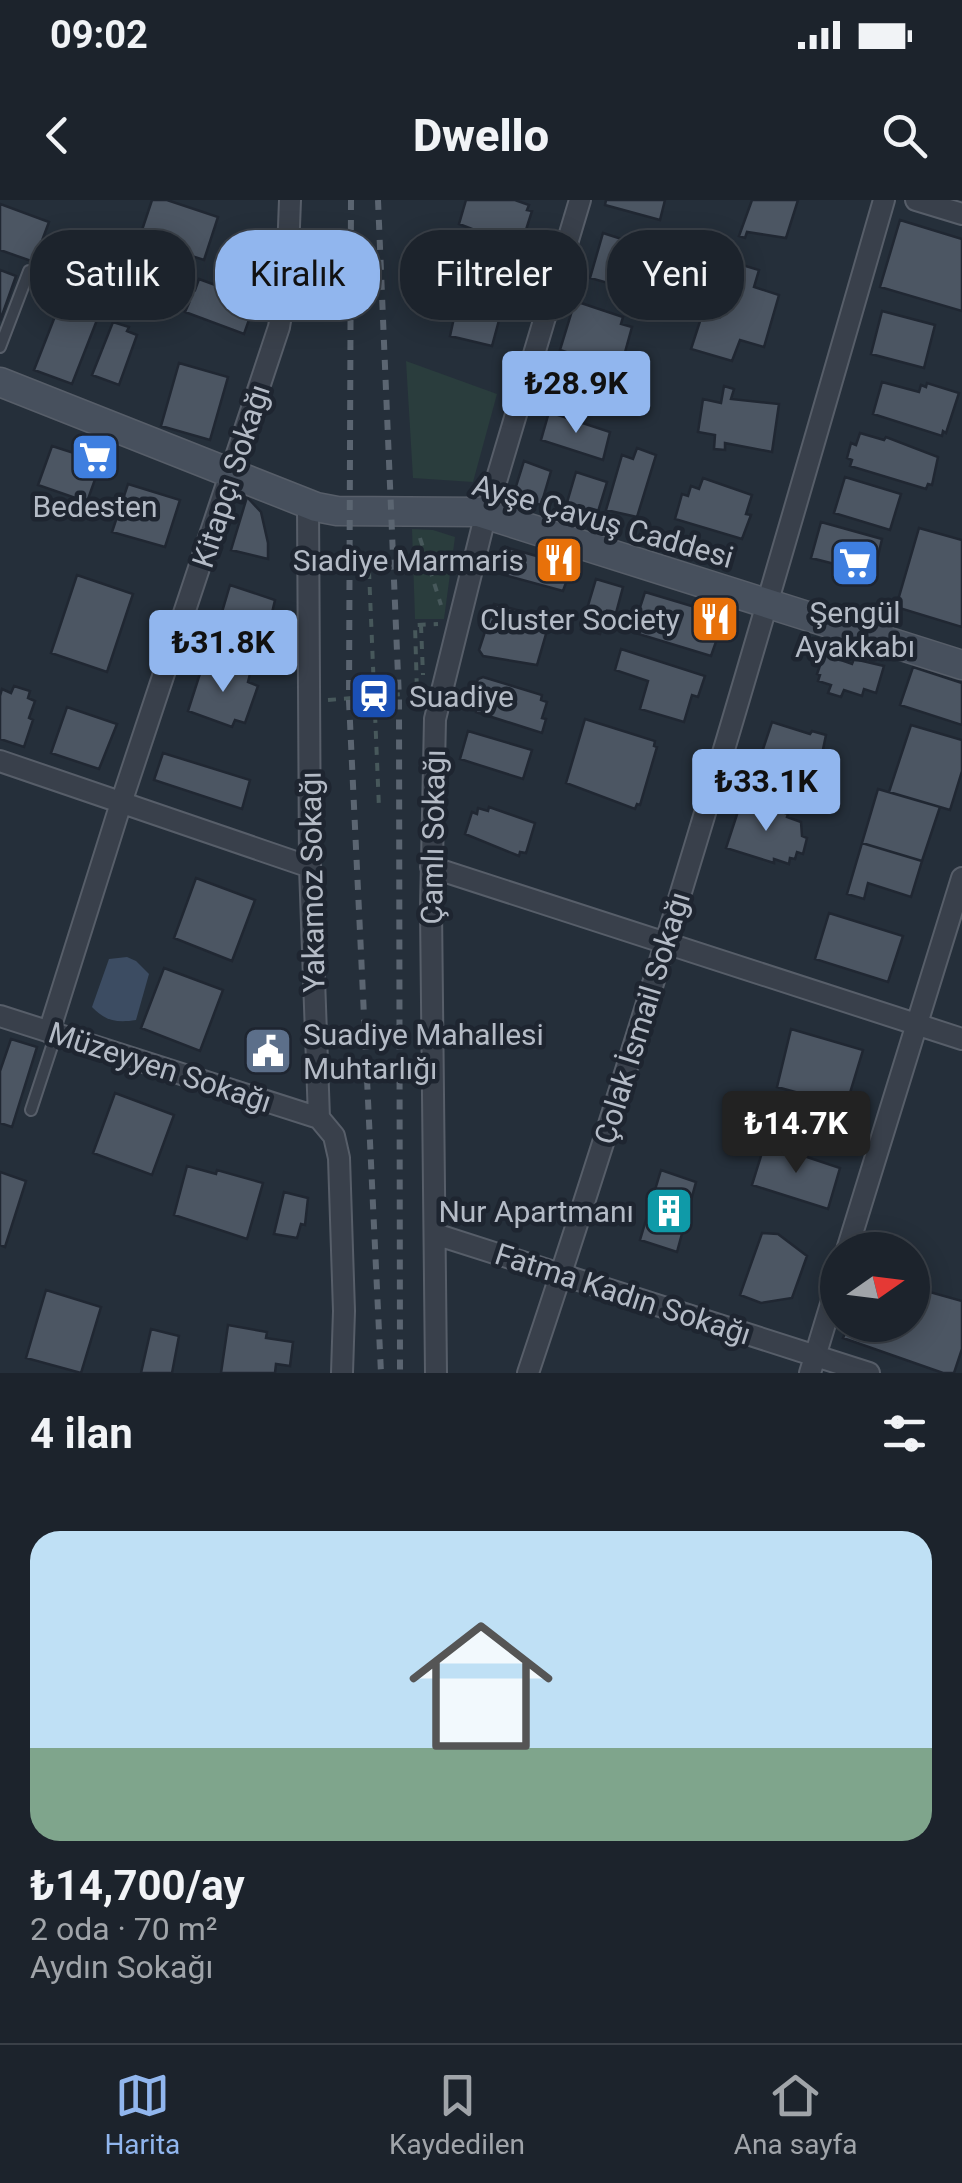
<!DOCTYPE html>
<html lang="tr">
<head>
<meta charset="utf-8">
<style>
  body { margin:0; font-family:Roboto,sans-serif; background:#252b34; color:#f1f3f6; height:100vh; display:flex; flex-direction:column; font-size:38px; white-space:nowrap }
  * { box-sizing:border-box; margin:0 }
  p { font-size:32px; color:#a0a4a9 }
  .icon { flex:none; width:55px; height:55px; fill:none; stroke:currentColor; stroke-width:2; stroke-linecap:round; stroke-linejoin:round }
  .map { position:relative; height:1173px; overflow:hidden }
  .side { display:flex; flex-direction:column; background:#1c232c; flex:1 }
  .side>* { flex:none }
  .top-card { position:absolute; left:30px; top:30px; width:902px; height:90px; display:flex; gap:20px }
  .needle { width:65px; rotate:76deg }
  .fabs { position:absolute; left:820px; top:1032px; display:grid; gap:20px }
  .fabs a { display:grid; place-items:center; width:110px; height:110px; border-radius:50%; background:#1c232c; box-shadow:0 5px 25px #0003,0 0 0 2px #3a4048; font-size:50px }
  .price { position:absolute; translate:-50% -85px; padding:0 22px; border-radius:10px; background:#91b6ee; color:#111; font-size:32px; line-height:65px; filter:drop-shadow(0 2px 5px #0008) }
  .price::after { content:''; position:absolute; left:50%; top:60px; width:30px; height:22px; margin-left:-15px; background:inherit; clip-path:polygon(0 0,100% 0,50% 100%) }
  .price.active { background:#222; color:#fff }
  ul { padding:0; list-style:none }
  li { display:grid; align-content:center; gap:20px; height:530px; padding:0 30px }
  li+li { border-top:2px solid #3a4048 }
  li span { display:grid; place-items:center; height:310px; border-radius:30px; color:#555 }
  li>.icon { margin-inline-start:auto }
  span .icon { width:180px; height:180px; fill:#fffc; stroke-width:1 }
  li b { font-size:42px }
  h2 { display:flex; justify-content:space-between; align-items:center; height:120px; padding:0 30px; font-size:42px }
  .tag { padding:0 35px; border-radius:40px; background:#1c232c; box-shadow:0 5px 25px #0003,0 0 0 2px #3a4048; font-size:35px; line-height:90px }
  .tag.active { background:#91b6ee; color:#111 }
  .status { display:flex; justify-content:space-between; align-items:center; height:70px; padding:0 50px; background:#1c232c; direction:ltr }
  .status svg { height:28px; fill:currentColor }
  header { display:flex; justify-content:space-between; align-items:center; height:130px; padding:0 30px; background:#1c232c; font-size:45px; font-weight:800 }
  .dock { display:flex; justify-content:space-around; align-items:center; height:140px; border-top:2px solid #3a4048; background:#1c232c; font-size:28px; color:#a0a4a9 }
  .dock a { display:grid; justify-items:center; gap:5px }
  .dock .active { color:#91b6ee }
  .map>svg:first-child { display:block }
  .green { fill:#2a3d3d }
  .water { fill:#3c4c62 }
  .building { fill:#4c5663; stroke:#202732; stroke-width:2.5 }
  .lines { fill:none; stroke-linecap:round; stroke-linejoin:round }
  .lane-casing { stroke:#575e69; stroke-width:14 }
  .street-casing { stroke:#575e69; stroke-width:24 }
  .secondary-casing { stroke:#575e69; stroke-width:31 }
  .path { stroke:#47585b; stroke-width:4; stroke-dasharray:8 8; stroke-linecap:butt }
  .lane { stroke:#39404b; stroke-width:10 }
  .street { stroke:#39404b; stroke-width:20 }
  .secondary { stroke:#47505d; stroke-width:28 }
  .rail { stroke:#5b6571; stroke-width:6; stroke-dasharray:10 10; stroke-linecap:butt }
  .labels { text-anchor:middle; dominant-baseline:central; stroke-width:9; stroke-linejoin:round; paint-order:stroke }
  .street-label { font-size:30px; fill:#b4bbc6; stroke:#1e2530 }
  .poi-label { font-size:30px; fill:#b4bbc6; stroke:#1e2530; text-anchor:end }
</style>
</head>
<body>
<div class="status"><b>09:02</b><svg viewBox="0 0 49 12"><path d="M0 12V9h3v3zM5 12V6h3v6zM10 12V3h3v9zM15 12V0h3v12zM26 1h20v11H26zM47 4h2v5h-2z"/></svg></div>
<header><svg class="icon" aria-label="back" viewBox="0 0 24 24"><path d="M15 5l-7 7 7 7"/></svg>Dwello<svg class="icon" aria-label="search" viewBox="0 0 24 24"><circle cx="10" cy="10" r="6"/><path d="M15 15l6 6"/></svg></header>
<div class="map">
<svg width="962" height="1173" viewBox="0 0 962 1173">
  <rect width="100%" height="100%" fill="#252f3a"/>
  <path class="green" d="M406,161L497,194L473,282L413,278Z
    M412,329L433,330L455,337L444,419H415Z"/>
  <path class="water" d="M127,757L136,761L149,774L136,820C117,823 105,821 92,807L109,759Z"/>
  <path class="building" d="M152,0H167L218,17L204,60L139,39Z
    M466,0H515L529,5L527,10L532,11L525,33L521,31L516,46L459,24Z
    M606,0H665L660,20L605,5Z
    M752,0H798L786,38L747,32L745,38L739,36Z
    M0,4L49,22L34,62L0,50Z
    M900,20L962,39V111L880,87Z
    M603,33L656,50L654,58L663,61L656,88L646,85L644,93L590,78Z
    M102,40L146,54L135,89L93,76Z
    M719,58L759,70L754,87L779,95L764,147L740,140L732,161L691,149L703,112L720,117L726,101L707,95Z
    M0,70L16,76L0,121Z
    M199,79L256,100L244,134L185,112L189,103L182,101L180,92L188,87L195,90Z
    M461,86L505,98L492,146L450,136Z
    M575,101L623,117L621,124L632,127L622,163L612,160L610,167L560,150Z
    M59,106L97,120L72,184L34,170Z
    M882,111L935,125L924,168L871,154Z
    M113,122L129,127L127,131L137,135L119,185L92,175Z
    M179,163L228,177L210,240L161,226Z
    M882,182L919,192L921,185L926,187L927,183L959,193L946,233L943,231L942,236L873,214Z
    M724,186L734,189L731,199L779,204L772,252L725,243V250L714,249L715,235L698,232L703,199L721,203Z
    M549,212L610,232L603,260L541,240Z
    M860,233L884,240L886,237L938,257L932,285L928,284L926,289L850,266L852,260L847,258L851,243L856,245Z
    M52,246L96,260L93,269L98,271L87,302L38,285Z
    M637,248L656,255L637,317L606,310L622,255L633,259Z
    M524,261L551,271L541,305L513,296Z
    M576,272L607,282L597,315L566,306Z
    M845,277L901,294L890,330L834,313Z
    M703,278L752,295L746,314L751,315L742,339L675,319L682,294L688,296L691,286L699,289Z
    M128,284L180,300L165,347L112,332Z
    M247,297L261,312L268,343V359L231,350Z
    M821,322L882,339L874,374L811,358Z
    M919,328L962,340V427L896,407Z
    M505,347L572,366L563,391L497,373Z
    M77,375L133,394L107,472L51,453Z
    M596,379L623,387L616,413L607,411L600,434L581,429Z
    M230,385L275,400L265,443L217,429Z
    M645,392L725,416L711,456L632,432Z
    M494,404L521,411L520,414L536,421L535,424L548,427L537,465L483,456L479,450Z
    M621,449L705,476L698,497L692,495L684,522L640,509L648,481L615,470Z
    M824,454L852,464L854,459L884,466L876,493L864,489L862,496L844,490L841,497L828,493L831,485L818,481L820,475L817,474Z
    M204,461L250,474L248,482L258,486L245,523L235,520L232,527L188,511Z
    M913,467L962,483V525L900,505Z
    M483,477L542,495L541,500L547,502L542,518L546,519L542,533L476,512V509L470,507L478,479Z
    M14,486L30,491L28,498L35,501L29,518L33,520L24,547L0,539V496L2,489L11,493Z
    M67,507L117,524L99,569L51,553Z
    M585,519L655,541L654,546L657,547L640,605L637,604L635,609L566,583Z
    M772,522L810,534L812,531L826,535L821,559L826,561L821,575L761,555Z
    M911,525L962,540V571L950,610L889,592Z
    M468,531L532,550L523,579L460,559Z
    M163,553L250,580L242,609L154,580Z
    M878,589L940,607L922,661L862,643Z
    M742,599L788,614L787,617L801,622L802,636L807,638L803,654L797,652L795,659L790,658L789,664L774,659V663L726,648Z
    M489,607L535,623L526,653L520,652L519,656L465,634L472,612L477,614L478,608L488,611Z
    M862,643L922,661L911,697L868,683L864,699L847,694Z
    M196,678L255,700L232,761L174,738Z
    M829,713L903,736L888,782L815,759Z
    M164,768L223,790L200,851L141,828Z
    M791,829L863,850L846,906L777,887Z
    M262,834L283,842L275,868L253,860Z
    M11,839L37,847L12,927L0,923V871Z
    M115,893L174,915L152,975L93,953Z
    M765,943L840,968L828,1009L752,985Z
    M187,966L216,974L217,970L263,983L247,1039L174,1015Z
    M661,970L696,982L677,1052L640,1040Z
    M0,972L26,981L5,1047L0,1045Z
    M284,992L308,998L305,1025L301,1024L297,1038L274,1034Z
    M762,1033L778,1034L807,1056L792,1098L761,1103L740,1095Z
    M912,1087L962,1101V1149L954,1173H943L843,1138L849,1125H912Z
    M46,1090L101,1107L81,1173L26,1158Z
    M228,1125L267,1132L266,1138L293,1142L290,1166L276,1164L275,1173H221Z
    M151,1129L179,1136L172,1173H141Z"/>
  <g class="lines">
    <g class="lane-casing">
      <path id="lane" d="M0,147L29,71
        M31,910L56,834"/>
    </g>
    <g class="street-casing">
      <path id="street" d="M916,0L962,14
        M308,305L310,667L319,918L334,936L339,958L344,1111L342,1173
        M0,561L310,667
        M431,667L962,839
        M0,816L319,918
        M49,832L121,603L279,127L287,79L290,0
        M435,1034L869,1173
        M847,1050L962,678
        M436,1173L431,709L435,519L483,325L580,0
        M528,1173C658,785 771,393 884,0
        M810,1173L838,1081"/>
    </g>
    <g class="secondary-casing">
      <path id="secondary" d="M0,182L316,307L337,311L478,312L962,465"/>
    </g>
    <path class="path" d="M420,338L441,405
      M369,371L379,608
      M421,425L423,475
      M328,500L417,493L415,425L438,424"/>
    <use href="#lane" class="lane"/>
    <use href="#street" class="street"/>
    <use href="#secondary" class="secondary"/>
    <path class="rail" d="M351,0L349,501L381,1173
      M378,0L399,499L400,1173"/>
  </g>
  <defs>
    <g id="supermarket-square" transform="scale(2.5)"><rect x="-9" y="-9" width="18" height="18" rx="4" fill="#3f7fe0" stroke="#1e2530"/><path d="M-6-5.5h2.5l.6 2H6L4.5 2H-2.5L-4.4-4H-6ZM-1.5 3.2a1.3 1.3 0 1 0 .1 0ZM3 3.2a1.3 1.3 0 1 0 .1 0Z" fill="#fff"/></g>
    <g id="restaurant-square" transform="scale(2.5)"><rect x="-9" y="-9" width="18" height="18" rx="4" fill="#e8710a" stroke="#1e2530"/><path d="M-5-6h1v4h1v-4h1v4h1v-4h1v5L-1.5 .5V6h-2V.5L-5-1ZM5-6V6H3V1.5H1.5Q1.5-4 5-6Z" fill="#fff"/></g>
    <g id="station-square" transform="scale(2.5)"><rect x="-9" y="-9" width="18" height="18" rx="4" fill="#1a4fb4" stroke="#1e2530"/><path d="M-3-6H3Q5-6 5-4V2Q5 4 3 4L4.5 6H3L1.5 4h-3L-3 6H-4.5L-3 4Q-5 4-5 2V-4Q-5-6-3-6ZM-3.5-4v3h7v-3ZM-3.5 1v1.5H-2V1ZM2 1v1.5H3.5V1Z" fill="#fff"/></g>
    <g id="civic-square" transform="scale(2.5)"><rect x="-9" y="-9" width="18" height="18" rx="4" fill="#5c6f8a" stroke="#1e2530"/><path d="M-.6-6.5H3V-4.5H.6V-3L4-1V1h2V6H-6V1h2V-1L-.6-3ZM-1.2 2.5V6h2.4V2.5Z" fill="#fff"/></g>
    <g id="building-square" transform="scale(2.5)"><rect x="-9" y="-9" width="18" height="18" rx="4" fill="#0f9aa8" stroke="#1e2530"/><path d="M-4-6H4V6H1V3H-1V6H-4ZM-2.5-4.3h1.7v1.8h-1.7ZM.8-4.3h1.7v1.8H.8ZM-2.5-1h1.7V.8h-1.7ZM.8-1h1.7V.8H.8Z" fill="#fff"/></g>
  </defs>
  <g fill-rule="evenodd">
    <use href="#supermarket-square" x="95" y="257"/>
    <use href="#restaurant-square" x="559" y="360"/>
    <use href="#supermarket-square" x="855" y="363"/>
    <use href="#restaurant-square" x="715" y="419"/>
    <use href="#station-square" x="374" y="496"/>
    <use href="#civic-square" x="268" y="851"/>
    <use href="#building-square" x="669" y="1011"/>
  </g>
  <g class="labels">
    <g class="street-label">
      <text transform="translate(231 276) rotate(-72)">Kitapçı Sokağı</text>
      <text transform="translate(603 321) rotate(16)">Ayşe Çavuş Caddesi</text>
      <text transform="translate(433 637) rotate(-89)">Çamlı Sokağı</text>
      <text transform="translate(312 682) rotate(-91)">Yakamoz Sokağı</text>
      <text transform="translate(642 818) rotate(-73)">Çolak İsmail Sokağı</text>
      <text transform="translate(160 867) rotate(18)">Müzeyyen Sokağı</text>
      <text transform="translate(623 1094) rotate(18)">Fatma Kadın Sokağı</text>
    </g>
    <g class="poi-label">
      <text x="95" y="306" text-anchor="middle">Bedesten</text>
      <text x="524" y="360">Sıadiye Marmaris</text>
      <text x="855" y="412" text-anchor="middle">Şengül<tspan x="855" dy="34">Ayakkabı</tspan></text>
      <text x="680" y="419">Cluster Society</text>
      <text x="409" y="496" text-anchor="start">Suadiye</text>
      <text x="303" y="834" text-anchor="start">Suadiye Mahallesi<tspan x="303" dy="34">Muhtarlığı</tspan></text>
      <text x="634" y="1011">Nur Apartmanı</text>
    </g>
  </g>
</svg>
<div class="fabs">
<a><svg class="needle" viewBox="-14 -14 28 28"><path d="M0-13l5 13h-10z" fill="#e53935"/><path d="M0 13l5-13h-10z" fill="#a0a4a9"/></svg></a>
</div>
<b class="price" style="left:576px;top:236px">₺28.9K</b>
<b class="price" style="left:223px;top:495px">₺31.8K</b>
<b class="price" style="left:766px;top:634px">₺33.1K</b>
<b class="price active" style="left:796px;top:976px">₺14.7K</b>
<div class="top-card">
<a class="tag">Satılık</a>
<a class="tag active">Kiralık</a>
<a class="tag">Filtreler</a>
<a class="tag">Yeni</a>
</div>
</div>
<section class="side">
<h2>4 ilan<svg class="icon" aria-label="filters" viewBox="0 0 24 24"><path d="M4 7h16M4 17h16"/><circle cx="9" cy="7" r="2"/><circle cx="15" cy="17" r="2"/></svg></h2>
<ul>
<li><span style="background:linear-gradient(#bfe0f5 70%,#7fa58c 0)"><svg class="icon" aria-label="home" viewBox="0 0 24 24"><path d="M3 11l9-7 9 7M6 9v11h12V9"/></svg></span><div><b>₺14,700/ay</b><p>2 oda · 70 m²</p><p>Aydın Sokağı</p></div></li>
</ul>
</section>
<nav class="dock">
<a class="active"><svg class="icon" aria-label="map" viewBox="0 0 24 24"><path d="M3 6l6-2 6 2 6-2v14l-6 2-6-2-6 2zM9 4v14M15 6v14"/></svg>Harita</a>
<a><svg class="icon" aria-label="saved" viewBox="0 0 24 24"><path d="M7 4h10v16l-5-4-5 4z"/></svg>Kaydedilen</a>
<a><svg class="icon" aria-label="home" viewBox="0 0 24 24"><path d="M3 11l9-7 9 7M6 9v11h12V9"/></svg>Ana sayfa</a>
</nav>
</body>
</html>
